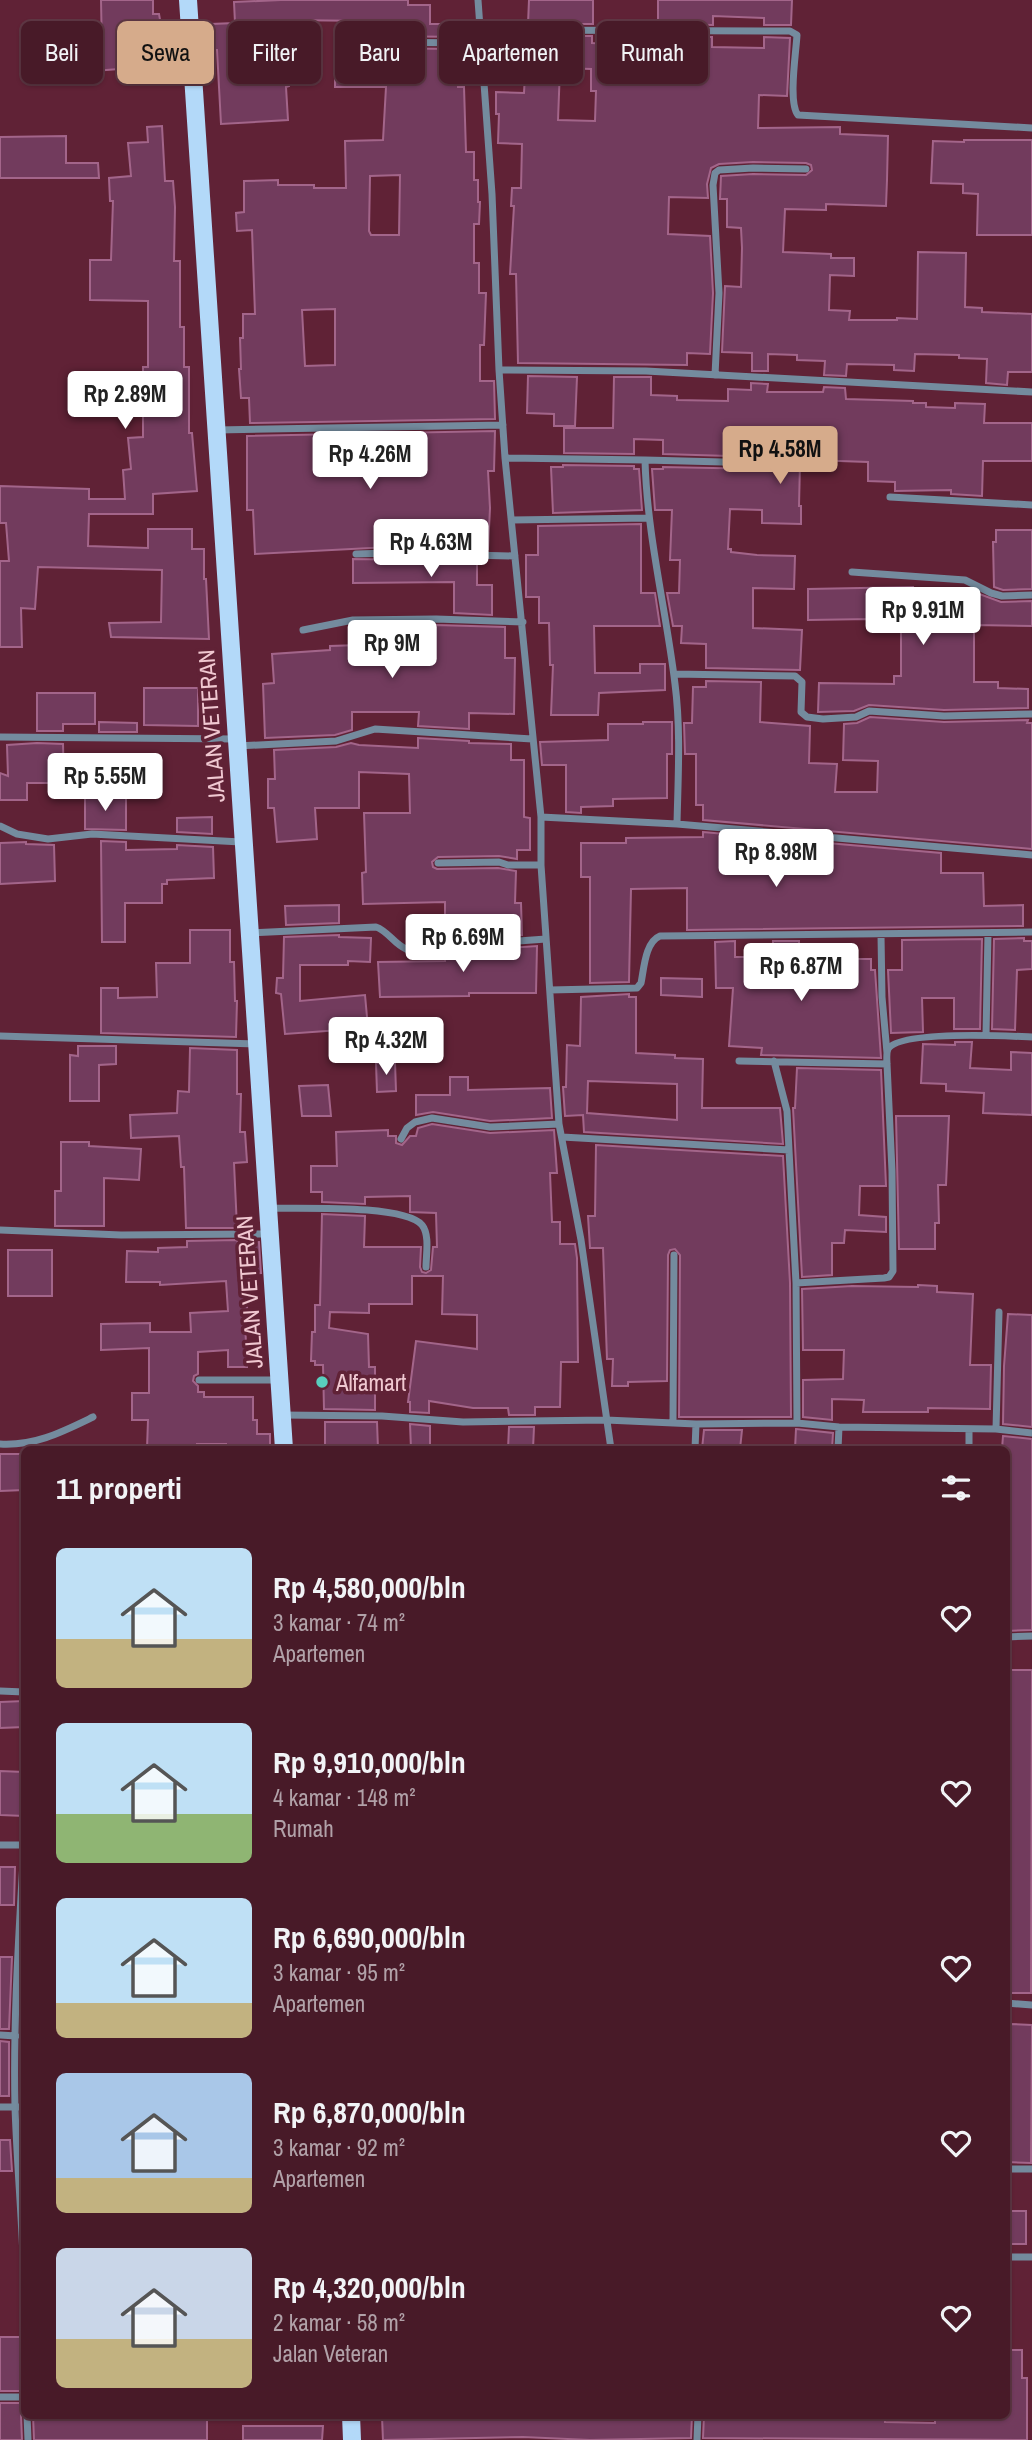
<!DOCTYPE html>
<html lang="id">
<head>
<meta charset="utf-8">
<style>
  body { margin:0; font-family:"Archivo Narrow",sans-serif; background:#4f2330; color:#f1f3f6; height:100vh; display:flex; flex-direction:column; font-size:26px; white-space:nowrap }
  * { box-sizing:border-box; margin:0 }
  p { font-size:23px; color:#b1a1a8 }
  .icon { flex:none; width:38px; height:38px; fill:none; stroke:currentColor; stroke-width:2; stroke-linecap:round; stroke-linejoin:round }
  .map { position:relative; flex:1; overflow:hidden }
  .side { position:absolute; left:21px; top:1446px; width:989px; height:973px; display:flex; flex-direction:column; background:#481a28; border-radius:10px; box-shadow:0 2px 5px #0004,0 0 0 2px #603845 }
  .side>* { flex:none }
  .banner { position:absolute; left:21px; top:21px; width:990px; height:63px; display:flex; gap:14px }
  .price { position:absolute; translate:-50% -60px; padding:0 16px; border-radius:7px; background:#fff; color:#222; font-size:23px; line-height:46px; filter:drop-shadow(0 2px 4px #0008) }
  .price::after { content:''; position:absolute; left:50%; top:42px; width:21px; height:16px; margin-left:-10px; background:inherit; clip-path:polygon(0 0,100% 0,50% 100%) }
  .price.selected { background:#d6ab8b; color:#111 }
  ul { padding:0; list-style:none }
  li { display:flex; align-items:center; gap:21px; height:175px; padding:0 35px }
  li span { display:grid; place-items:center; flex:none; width:196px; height:140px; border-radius:10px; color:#555 }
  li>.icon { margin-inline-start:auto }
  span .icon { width:84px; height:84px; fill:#fffc; stroke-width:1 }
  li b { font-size:30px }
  h2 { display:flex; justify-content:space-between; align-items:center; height:84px; padding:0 35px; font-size:30px }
  .pill { padding:0 24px; border-radius:10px; background:#481a28; box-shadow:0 2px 5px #0004,0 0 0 2px #603845; font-size:24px; line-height:63px }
  .pill.selected { background:#d6ab8b; color:#111 }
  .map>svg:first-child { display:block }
  .building { fill:#723b5d; stroke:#a3658a; stroke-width:2; fill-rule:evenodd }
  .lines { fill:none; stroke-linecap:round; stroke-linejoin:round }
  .minor { stroke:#748b9e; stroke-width:7 }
  .primary { stroke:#b3d9f9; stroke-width:18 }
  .poi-dot { fill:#59cebe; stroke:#602236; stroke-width:2.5 }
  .labels { text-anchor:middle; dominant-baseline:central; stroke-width:7; stroke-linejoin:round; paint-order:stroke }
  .street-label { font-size:23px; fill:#f0c8d1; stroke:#602236 }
  .poi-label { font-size:23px; fill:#f0c8d1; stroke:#602236; text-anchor:start }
</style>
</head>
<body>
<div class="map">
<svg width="1032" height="2440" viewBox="0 0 1032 2440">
  <rect width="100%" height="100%" fill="#602236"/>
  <path class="building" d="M101,0H153V14H159L161,25V69H119L94,71V76L76,75L77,54H95V52H102Z
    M281,0H408V5H430V24H467V37L370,36V21L286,20L289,86L286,87L288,120L221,124L217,50H212L211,24L235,23L234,2Z
    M529,0H593V24H528Z
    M658,0H792L791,25H764V18L713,16V25L658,24Z
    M494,36H592V43L657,46V37H712V47L764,48V37L790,38L787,96L759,95L758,128L840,127V134L888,136L887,180L886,206L826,204V210L785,209L783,252L831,254V258H854V276L830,275L829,310L850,311L849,320H897V318L917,319L918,252L966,253L965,307L982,308V312L1032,314V372H1008L1007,385L986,383L987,359L959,358V355L915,354L914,371L894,370V365L847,364L846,376L824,375L825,361L797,360V355L768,354V371H752V353L722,352L725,286L741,287L742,248L741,228L727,227V199H720L721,176L753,174L806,175L812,170L811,165L806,163L753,162L719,164L711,168L707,184L708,198L669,197L668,234L710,236L713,293L710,354L687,353V365L518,363L516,274H510L514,206H511L512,188H521L522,144L498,143L499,114H496V92L524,93L526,55L495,56ZM560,68L591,69V91H596L595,121L558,120Z
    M370,48L459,49L458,87H464L466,152H474V180H478V202H480L479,224H474V263H479V293H486L484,345H480V381H494L495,419L250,423L249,398H241L239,369H241L240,338H243V314H255L252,230L237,231L236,213L244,212V181L278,180V185H314V188H346L345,141L383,140L386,87H335V50H370ZM400,175L399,235H371L369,231L370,176ZM335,309V365L305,366L302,310Z
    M162,126L165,181H173L175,207L174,261H180V327H184V367H189V433H192L197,491L153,494V514H89L88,546L148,548V529H192V549H204V579H206L209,639L111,637L109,623L161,622L162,570L38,567L35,609L21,608L22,647H0V561H9L6,523H0V486L89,489V499H125L123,470L131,469L128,438L143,437V367H148V301L90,300V260H111L113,201H110L109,178L131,176L128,143L148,142L147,127Z
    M66,136V163H98L99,178H0V137Z
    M964,140H1032V235H977L978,194L963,193V184L931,183L933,141L964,142Z
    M528,376L577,377L575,426H554V414L527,413Z
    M614,377H651V395L677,396V400L728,401V389L751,390V383L768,384L767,392H823L824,387L845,388L846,399L913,401V403H926V407L955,408V403L985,404L984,423H1032V461H983L982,496L951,494V490L895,491V482L868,481V462L811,460V463H800L799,506H801V524L762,523V510L730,509L728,549H731V552L757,555L795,556L794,589L753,588V628L802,630L800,670L706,668V644L681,643L682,626H673L667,593H679L680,560H670L672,510H655L652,469H663V467L762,469L767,467L768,461L762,457L663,454V440L634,439V454L564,453V428H613Z
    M495,431L494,471H488L490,508L488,549L390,547L255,554L253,510H247V436Z
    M563,465L634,466V469H639L642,510L553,513L551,467H563Z
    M641,524V593H655L660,626H594L595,673H640V664H665V690L599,693L598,715H551L553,665H550L549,623H539V597H526V555H538V526Z
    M996,530H1032V589L1003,590L994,587L993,542H996Z
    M353,559L477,561V585H492V615L454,613V582L353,583Z
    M913,587V590L974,592L1001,602L1032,601V626L974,625V682H998V688L1028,689V708L944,710L869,705L854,711L818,712L819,683L894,684V676H901V624H870V619L808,620V589Z
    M436,625L505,627V658H515L514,714L469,713V729L418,726L419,712H352V730L335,735L265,738L263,684L274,683L272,654L330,650V646L360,645V626Z
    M706,681L761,682L760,722L810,726L809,763L837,764L835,792H877L878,761L843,760L844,724L857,723L870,717L944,722L1028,720L1027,723H1032V849L703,820V805H696V754H685L684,723H692L693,687H706Z
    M144,688H198V726L144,725Z
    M37,693H95V724H63V731H37Z
    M99,722L137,723V732H99Z
    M643,722H672V754H667V798L613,799V806L581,807V813L566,812V765H542L540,742L608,740V724H643Z
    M418,738L469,741V743L511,744V760H524V817L530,818V850H517V859L499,856L438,857L432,862L433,867L437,869L498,868L516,871L515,903H521L522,935L445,940V902L363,904L362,873L366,872L364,813H410L409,774L359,772V808H315L317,839L277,842L274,808H268V779H275L274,750L336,747L351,743L359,745L418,748Z
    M37,743L63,744L64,783H27V800H0V773L8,776L7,745Z
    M85,792L102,793V798H126V830L85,829Z
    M212,817V834L177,832V818Z
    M703,832L941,853V873H983L984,906L1023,905V926L687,930V888L631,889L629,982L590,983V877H581V843H626V838L703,837Z
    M101,841L126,842V850L177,849V845L213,847L214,878L167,880V884H162V903H125V942H102Z
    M26,842V844L54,845L55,881L0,884V843Z
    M339,905V923L286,925L285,906Z
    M190,930H230V962H234L235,1001H237L236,1037L101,1033V988H118V998L157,997L156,963H190Z
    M339,935V937L371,938L370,962L348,961V965H300V1001L365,995L368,1028L285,1034L281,994L276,993L277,978H283L284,937Z
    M1024,938V941H1032V969L1017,970L1015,1030L992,1029L994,939Z
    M982,939L980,1029H954V998H922L923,1032L891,1033L888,970H902V940Z
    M735,941V957H773V941H799V959H871V970H875L881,1058L761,1055L762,1048L729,1046L733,988H716L715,942Z
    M537,946L536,993H469V996L380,997L378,962L445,961V952Z
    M661,978L702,979V997L661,995Z
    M629,994V997H636V1053L675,1055V1058L703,1059L702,1108H780L783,1144L584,1132L583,1115L565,1116L563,1087H566L567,1045L580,1046L581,997ZM588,1081L677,1084V1120L587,1113Z
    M955,1042H972L970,1068L1011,1070V1052L1032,1053V1115L983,1113L984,1093L946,1091V1084L921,1083L923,1044L955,1045Z
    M78,1046H116V1064L99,1065V1101H70V1055L78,1056Z
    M190,1048L237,1050V1094H241L240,1132H245L247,1162L234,1163L237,1228H186L184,1167H181L179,1136L131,1138L130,1115L177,1113L178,1091L189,1092Z
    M395,1062L396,1091L377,1092L376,1063Z
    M797,1068L881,1070L886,1186H860L859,1215L886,1217V1232L845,1230L844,1243H832V1275L802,1277L793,1108H795Z
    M450,1077H468V1090L550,1088L552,1118L490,1121L433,1112L416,1115V1095H450Z
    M328,1085L331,1116H302L299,1086Z
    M896,1116H949L946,1185H938L939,1223H935V1249H899Z
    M432,1124L490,1133L554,1130L557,1173H550L552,1222H560V1244H575L577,1258L578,1362H561L560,1407H535V1415H509L508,1408H473L429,1401V1413L410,1412V1402H408L416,1341L477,1349V1315L442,1314L443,1276H412V1304H369V1313L330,1312L329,1328L368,1334L369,1367H375V1410L324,1409L323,1365H315V1361H311L312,1332H315V1305H320L322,1214L365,1216L364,1247H421L420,1267L422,1272L426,1273L431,1270L433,1247H437L436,1213L410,1212V1196L365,1197V1204L322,1202V1192H311V1166H337L336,1132L388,1130V1136H396V1143L402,1145L410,1136H416L418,1128Z
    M61,1142H89V1146L141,1149L139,1180L104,1178V1226H55V1191H61Z
    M596,1145L783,1156L790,1283L791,1417H679L680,1255L675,1249L670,1250L668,1255L667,1381L628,1382V1386H612L613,1359H607L603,1248H590L588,1216H595Z
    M237,1240L238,1243L259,1242L261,1273L249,1274L250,1292L246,1293L248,1321H245L247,1367H228V1350L198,1352V1374L194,1376L193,1381L198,1386V1392H204V1397H253V1420H257V1434H270V1449L226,1448V1444H197V1449H147L148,1420H132V1393H149V1348L101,1350V1324L150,1323V1332H191L190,1313L228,1311L226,1281L160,1285V1282H126L127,1251L158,1252V1248L187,1247V1241Z
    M8,1250H52V1296H8Z
    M918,1285L937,1286V1292L973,1294L970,1365H991L990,1409L928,1408V1412H863L864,1400L832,1399V1420L803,1417V1380L843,1379L844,1350H803L802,1289L852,1286L918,1287Z
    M1008,1314L1032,1315V1427L1003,1424L1004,1366Z
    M325,1422H377L378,1449H325Z
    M410,1424L430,1426V1449H411Z
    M509,1427H534L533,1449H508Z
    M796,1429L833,1433L832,1449H795Z
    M704,1430H742L740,1449H702Z
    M1003,1436L1032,1439V1630L1006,1631L1008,1449H1002Z
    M0,1454H24V1490L0,1491Z
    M1006,1670H1032L1031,1993H1011V1950H1006L1008,1822H1006Z
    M24,1701V1727L0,1728V1702Z
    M0,1771L24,1772V1816L0,1815Z
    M0,1867H15L14,1905H0Z
    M0,1957H12L9,2029H0Z
    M1010,2024L1032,2025L1031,2163L1006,2162V2133L1010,2134V2098H1007Z
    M0,2041L9,2042V2096H0Z
    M0,2140H10L12,2171H0Z
    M1006,2211H1026V2244H1006Z
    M0,2337H21L22,2391H0Z
    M1006,2350H1022V2378H1027V2440L703,2438L704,2415H885V2422L935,2423V2415H1006Z
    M0,2403H24L21,2415L22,2440H0Z
    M33,2415H207V2440H34Z
    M466,2415H692L691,2438L590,2440L523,2437L383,2440L382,2417Z
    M243,2426H323L322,2440H243Z"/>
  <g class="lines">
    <path class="minor" d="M478,0L492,194L499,370L505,458L541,817V865L559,1124L581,1240L611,1449
      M481,30L790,31L797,35C796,53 788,103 798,115L1032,128
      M348,42L482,43
      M499,370L646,371L1032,392
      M715,375L719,293L713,185L715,173L719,170L753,168L806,169
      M217,430L503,425
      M505,458L645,460
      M890,497L1032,505
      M512,520L649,518
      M356,554L390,553L515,556
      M852,572L965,580L991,593L1002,596L1032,595
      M303,630L353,620L436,619L523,622
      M674,674L795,676L802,682L801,712L807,717L823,719L856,717L869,711L944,716L1032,714
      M0,737L236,739
      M237,746L336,741L375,729L532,739
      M541,817L677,824L1032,855
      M677,824C678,778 681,730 675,684C666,609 647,536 645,460L762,463
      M0,826L17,834L48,839L92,834L241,842
      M438,863L499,862L508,865H541
      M250,933L376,927C388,931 394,944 406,949L546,939
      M881,935L882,997L887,1053
      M550,990L637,988L641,983C644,969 645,942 660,936L1032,932
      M986,1035L988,933
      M0,1036L256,1044
      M739,1061L887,1064
      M774,1061L787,1111L789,1150L796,1283L797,1423
      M562,1137L789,1150
      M401,1139L407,1128L415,1122L432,1118L490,1127L559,1124
      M268,1208C299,1209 403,1204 422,1225C430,1235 426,1255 426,1267
      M0,1230L121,1235L269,1234
      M796,1283L884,1278L889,1277L893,1271L892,1171L887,1064C887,1060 886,1053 888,1049C900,1030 1009,1036 1032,1037
      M199,1380H279
      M281,1415L382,1416L463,1422L606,1420L696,1424L797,1423L839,1427L996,1429L1032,1433
      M673,1421L674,1255
      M996,1429L999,1312
      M0,1444C35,1446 62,1432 93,1417
      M695,1449L696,1424
      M838,1449L839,1427
      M969,1449V1429
      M1006,1637L1032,1636
      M0,1691L24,1692
      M0,1845H24
      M24,1845C19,1932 13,2020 15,2107C17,2168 23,2228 24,2288
      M1006,2003L1032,2005
      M0,2035L16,2036
      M0,2107H24
      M1006,2169H1032
      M1006,2257H1032
      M0,2397H24
      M27,2415L28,2440
      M697,2440L698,2415"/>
    <path class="primary" d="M188,0L284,1449
      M351,2415L352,2440"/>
  </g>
  <circle class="poi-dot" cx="322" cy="1382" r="7"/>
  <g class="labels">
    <g class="street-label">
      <text transform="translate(211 726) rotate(-94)">JALAN VETERAN</text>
      <text transform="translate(249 1292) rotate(-94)">JALAN VETERAN</text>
    </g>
    <g class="poi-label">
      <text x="336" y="1382">Alfamart</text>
    </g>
  </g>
</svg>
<b class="price" style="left:125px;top:431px">Rp 2.89M</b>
<b class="price selected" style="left:780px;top:486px">Rp 4.58M</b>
<b class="price" style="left:370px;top:491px">Rp 4.26M</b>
<b class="price" style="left:431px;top:579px">Rp 4.63M</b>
<b class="price" style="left:923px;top:647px">Rp 9.91M</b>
<b class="price" style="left:392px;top:680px">Rp 9M</b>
<b class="price" style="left:105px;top:813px">Rp 5.55M</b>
<b class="price" style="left:776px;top:889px">Rp 8.98M</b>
<b class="price" style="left:463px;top:974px">Rp 6.69M</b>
<b class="price" style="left:801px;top:1003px">Rp 6.87M</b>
<b class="price" style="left:386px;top:1077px">Rp 4.32M</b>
<div class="banner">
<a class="pill">Beli</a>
<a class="pill selected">Sewa</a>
<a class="pill">Filter</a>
<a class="pill">Baru</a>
<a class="pill">Apartemen</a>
<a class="pill">Rumah</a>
</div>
<section class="side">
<h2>11 properti<svg class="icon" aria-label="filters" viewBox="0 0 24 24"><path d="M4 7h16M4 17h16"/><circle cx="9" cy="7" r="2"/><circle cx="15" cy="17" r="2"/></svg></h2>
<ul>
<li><span style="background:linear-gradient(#bfe0f5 65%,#c2b280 0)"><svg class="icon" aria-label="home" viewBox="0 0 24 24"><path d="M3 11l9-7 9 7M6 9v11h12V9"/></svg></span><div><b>Rp 4,580,000/bln</b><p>3 kamar · 74 m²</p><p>Apartemen</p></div><svg class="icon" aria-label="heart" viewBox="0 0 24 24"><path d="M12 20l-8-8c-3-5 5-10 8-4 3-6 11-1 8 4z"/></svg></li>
<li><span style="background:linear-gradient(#bfe0f5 65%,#8fb573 0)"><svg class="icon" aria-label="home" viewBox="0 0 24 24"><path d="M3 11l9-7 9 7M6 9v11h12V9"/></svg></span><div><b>Rp 9,910,000/bln</b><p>4 kamar · 148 m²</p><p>Rumah</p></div><svg class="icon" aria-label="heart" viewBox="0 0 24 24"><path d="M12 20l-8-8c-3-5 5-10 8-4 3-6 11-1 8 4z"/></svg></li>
<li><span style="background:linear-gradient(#bfe0f5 75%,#c2b280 0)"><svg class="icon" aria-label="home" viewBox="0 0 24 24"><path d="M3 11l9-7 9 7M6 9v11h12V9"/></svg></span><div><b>Rp 6,690,000/bln</b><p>3 kamar · 95 m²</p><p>Apartemen</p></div><svg class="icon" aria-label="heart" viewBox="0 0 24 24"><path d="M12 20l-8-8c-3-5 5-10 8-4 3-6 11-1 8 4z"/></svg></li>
<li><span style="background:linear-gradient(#a9c7e8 75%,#c2b280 0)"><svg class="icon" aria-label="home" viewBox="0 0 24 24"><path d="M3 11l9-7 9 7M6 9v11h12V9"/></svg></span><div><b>Rp 6,870,000/bln</b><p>3 kamar · 92 m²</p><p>Apartemen</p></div><svg class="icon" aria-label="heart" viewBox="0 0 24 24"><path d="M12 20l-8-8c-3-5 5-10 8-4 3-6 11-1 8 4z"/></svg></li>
<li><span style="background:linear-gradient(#c9d6e8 65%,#c2b280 0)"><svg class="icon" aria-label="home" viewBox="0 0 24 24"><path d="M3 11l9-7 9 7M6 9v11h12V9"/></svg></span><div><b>Rp 4,320,000/bln</b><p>2 kamar · 58 m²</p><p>Jalan Veteran</p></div><svg class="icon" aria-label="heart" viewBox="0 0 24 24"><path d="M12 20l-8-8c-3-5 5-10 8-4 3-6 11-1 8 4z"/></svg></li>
</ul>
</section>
</div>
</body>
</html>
